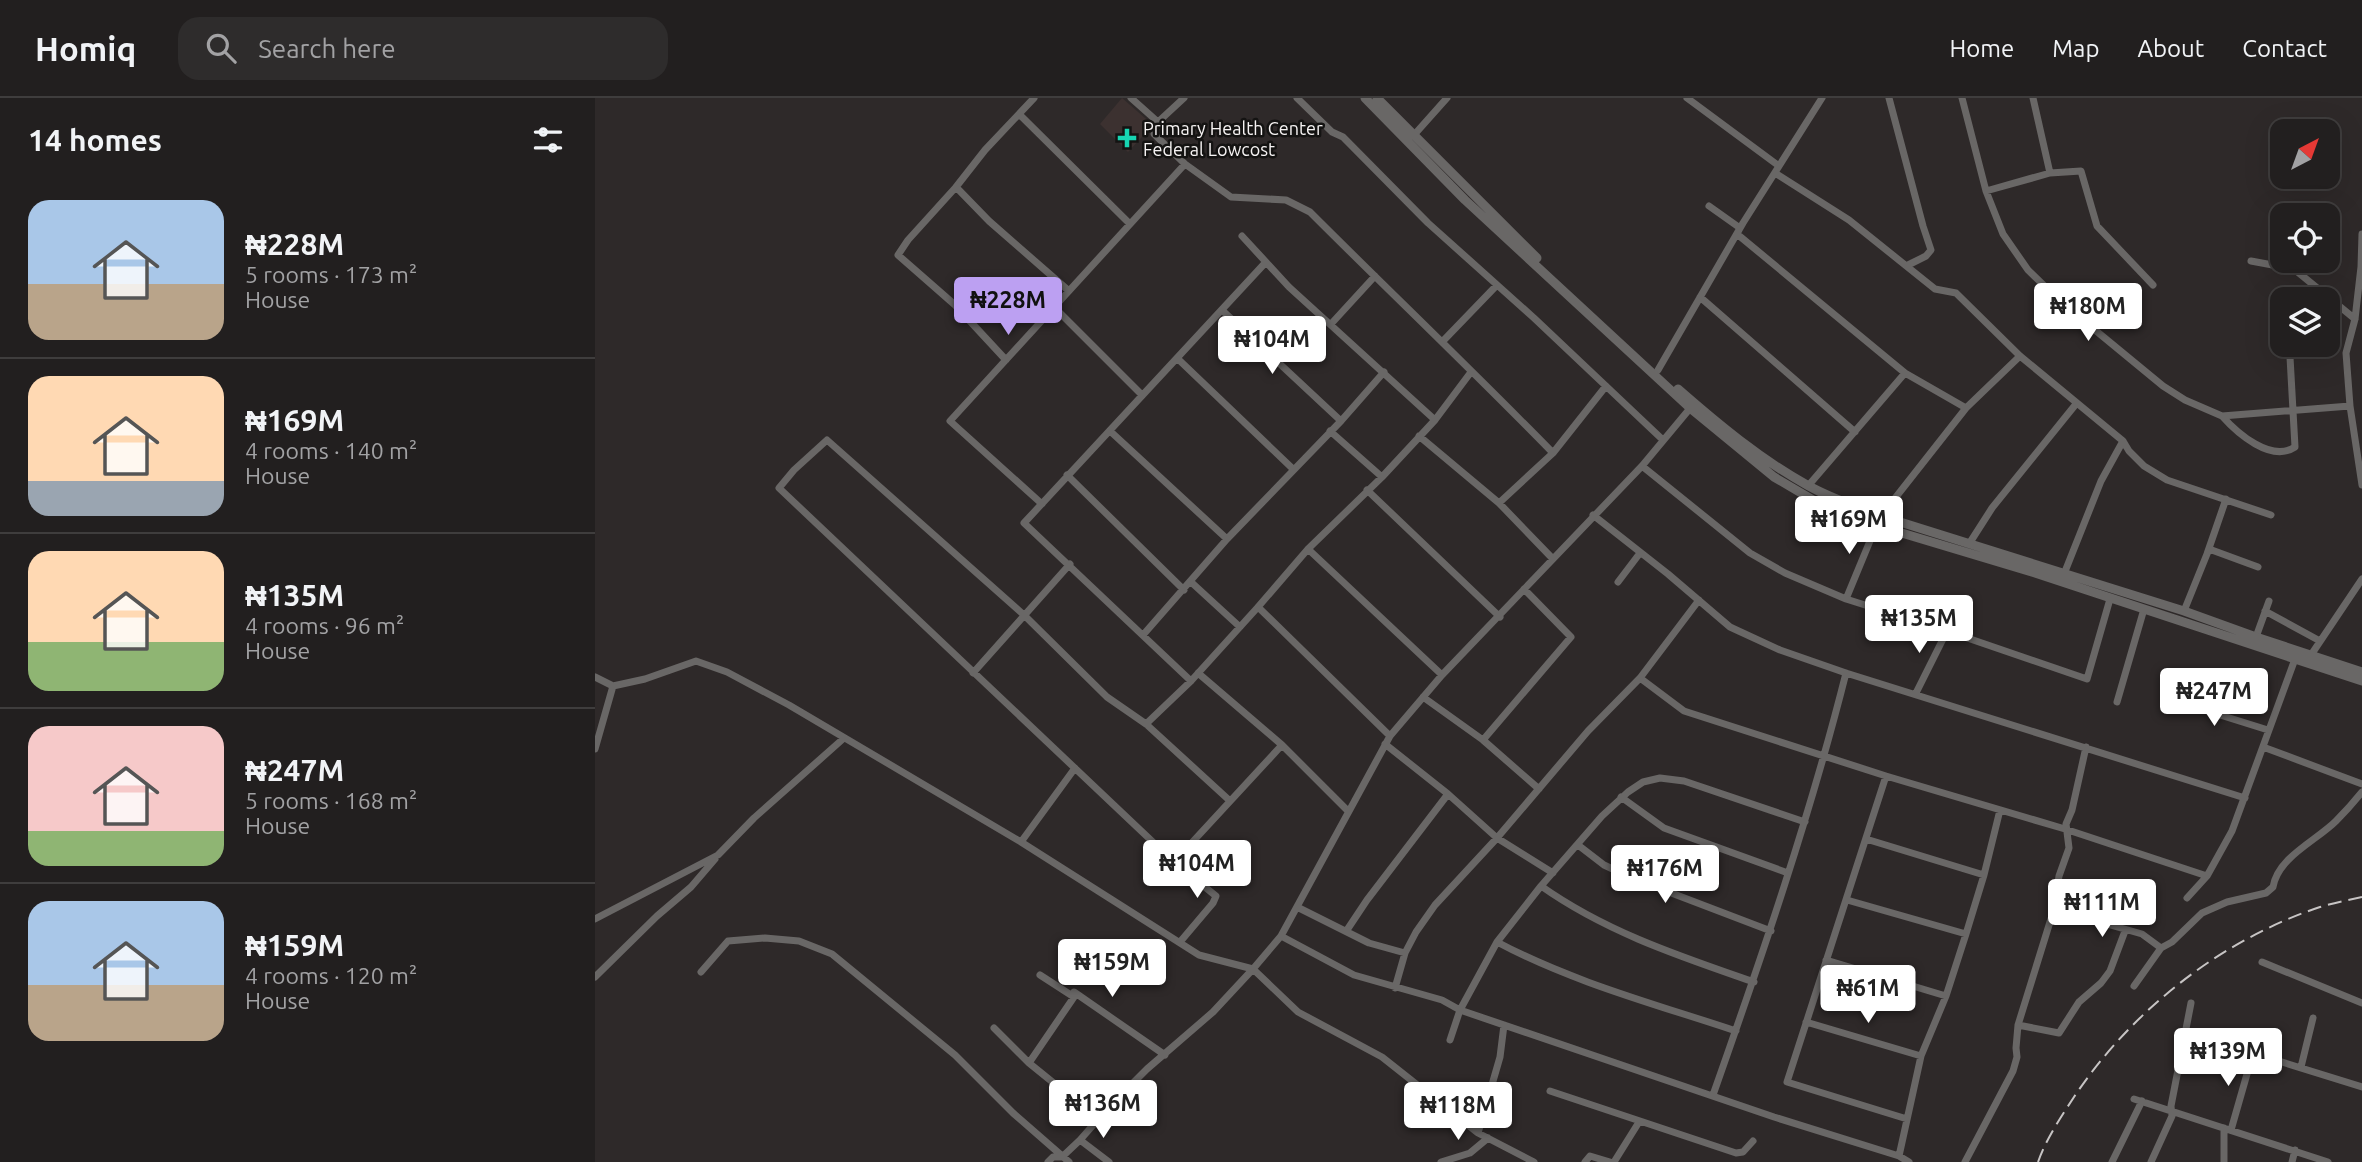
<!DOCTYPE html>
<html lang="en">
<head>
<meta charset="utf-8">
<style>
  body { margin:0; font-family:Ubuntu,sans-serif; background:#2e2c2c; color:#f1f3f6; height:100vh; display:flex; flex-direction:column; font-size:26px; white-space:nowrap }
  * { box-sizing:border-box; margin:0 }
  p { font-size:23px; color:#a2a2a4 }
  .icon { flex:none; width:38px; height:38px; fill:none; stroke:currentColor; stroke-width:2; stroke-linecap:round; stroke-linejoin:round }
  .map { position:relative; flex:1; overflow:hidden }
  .drawer { display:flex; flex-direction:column; background:#221f1f; width:595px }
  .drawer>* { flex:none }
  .needle { width:46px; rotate:41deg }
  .buttons { position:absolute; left:1675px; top:21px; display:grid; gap:14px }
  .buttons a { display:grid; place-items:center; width:70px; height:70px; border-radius:14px; background:#221f1f; box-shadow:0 7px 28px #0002,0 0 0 2px #3f3d3d; font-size:35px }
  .price { position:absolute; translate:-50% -60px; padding:0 16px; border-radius:7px; background:#fff; color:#222; font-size:23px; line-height:46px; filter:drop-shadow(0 2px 4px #0008) }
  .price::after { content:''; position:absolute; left:50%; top:42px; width:21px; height:16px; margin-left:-10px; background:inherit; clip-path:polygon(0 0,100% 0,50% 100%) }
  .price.current { background:#bca0f2; color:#111 }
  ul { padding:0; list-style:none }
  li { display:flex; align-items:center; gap:21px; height:175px; padding:0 28px }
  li+li { border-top:2px solid #3f3d3d }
  li span { display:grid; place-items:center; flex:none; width:196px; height:140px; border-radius:21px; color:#555 }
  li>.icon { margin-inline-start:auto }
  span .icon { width:84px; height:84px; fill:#fffc; stroke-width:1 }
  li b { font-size:30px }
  h2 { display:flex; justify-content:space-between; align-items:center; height:84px; padding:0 28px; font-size:30px }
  header { display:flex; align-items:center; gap:42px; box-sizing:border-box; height:98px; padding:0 35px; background:#221f1f; border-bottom:2px solid #3f3d3d }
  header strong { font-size:33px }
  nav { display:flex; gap:38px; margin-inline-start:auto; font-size:24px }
  .search { width:490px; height:63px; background:#2e2c2c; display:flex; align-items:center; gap:18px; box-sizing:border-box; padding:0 24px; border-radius:21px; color:#a2a2a4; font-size:26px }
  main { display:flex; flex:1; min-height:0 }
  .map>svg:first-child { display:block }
  .built { fill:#3c3130 }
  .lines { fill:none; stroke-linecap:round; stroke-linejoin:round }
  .minor { stroke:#696766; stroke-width:7 }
  .tertiary { stroke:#696766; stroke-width:9 }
  .rail { stroke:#c7c4c4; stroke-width:2; stroke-dasharray:14 7; stroke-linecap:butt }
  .poi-dot { fill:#17d5b2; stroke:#141312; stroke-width:2.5 }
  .labels { text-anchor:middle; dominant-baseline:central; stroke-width:5; stroke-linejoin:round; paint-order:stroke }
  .poi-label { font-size:18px; fill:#f6f3f3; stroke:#141312; text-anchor:start }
</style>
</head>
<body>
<header>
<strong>Homiq</strong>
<div class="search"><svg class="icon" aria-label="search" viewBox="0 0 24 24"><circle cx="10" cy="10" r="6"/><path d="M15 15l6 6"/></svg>Search here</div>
<nav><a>Home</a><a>Map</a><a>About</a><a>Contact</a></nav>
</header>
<main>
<section class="drawer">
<h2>14 homes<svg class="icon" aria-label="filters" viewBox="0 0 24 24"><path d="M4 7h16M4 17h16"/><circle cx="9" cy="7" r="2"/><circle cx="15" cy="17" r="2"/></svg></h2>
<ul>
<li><span style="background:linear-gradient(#a9c7e8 60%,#b9a48a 0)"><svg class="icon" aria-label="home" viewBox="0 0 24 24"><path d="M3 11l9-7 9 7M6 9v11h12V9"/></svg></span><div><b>₦228M</b><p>5 rooms · 173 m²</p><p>House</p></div></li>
<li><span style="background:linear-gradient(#ffd9b3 75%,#9aa5b1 0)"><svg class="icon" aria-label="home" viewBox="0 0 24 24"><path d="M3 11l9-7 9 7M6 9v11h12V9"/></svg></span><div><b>₦169M</b><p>4 rooms · 140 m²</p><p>House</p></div></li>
<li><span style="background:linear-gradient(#ffd9b3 65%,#8fb573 0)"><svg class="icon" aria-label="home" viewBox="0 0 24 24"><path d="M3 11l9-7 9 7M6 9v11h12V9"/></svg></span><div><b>₦135M</b><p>4 rooms · 96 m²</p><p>House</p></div></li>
<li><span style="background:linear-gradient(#f6c9c9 75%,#8fb573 0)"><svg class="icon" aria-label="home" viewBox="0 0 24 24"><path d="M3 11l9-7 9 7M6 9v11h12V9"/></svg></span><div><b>₦247M</b><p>5 rooms · 168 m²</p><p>House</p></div></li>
<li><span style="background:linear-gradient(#a9c7e8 60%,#b9a48a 0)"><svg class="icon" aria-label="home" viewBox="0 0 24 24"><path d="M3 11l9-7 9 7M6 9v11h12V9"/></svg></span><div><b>₦159M</b><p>4 rooms · 120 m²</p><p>House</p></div></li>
</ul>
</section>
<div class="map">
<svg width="1767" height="1064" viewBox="0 0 1767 1064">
  <rect width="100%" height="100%" fill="#2e2929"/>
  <path class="built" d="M527,0L558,27L533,54L505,26Z"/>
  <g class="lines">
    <path class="minor" d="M439,0L390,52L361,89L394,123L474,193
      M536,0L563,24
      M589,0L563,24L559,36L590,66L636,99L691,102L715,114C796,195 878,273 958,355
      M702,0L737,34L748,39L833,125L939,220L1068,342
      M1092,0L1184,68
      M1294,0L1328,128L1336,152L1331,158L1313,167
      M1367,0L1391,93L1408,136L1433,172L1466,204L1568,288L1590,302L1627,318L1755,308
      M424,16L535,126
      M819,37L852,0
      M1180,75L1254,122L1340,191L1361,195L1425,258L1528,343L1534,353L1549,368L1572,382L1676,417
      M1455,75L1486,73L1502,128L1558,187
      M361,89L313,142L303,157L360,207L411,262
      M1391,93L1455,75L1438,0
      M1114,108L1145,130L1142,136L1310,275L1371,310
      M1767,136L1766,169L1760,221L1751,255L1755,308L1767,387
      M647,138L694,189L840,322
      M1656,163L1699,171L1760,221
      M1105,199L1260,334
      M459,209L547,297
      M628,213L746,323
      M736,226L780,178
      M848,243L902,187
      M583,261L698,371
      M1063,272L1148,125L1227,0
      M1627,318C1642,335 1676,365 1700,349L1695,259
      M515,333L632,441
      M735,333L787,379
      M824,338L904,405L958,461
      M1047,368L1155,455L1190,475L1251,501L1352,533L1492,581L1515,501
      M472,377L589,492
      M1213,388L1310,275
      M772,392L905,519
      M904,405L958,355L1011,288
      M447,406L355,323L590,66
      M998,417L1073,476L1135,529L1185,552L1251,575L1650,700
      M1286,418L1371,310L1425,258
      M1374,446L1397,410L1481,306
      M713,451L847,577
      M1614,451L1663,469
      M1469,476L1506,383L1528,343
      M596,484L645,529
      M1023,484L1045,455
      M1251,501L1282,426
      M663,509L795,638
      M1589,513L1612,456L1631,401
      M1670,513L1725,543
      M548,537L632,441L746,323L789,274
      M1661,539L1674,503
      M1716,557L1767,481
      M378,575L475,466
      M603,575L687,647L753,713
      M0,579L18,588
      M1045,580L1089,613L1291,678L1470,731L1612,778
      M596,583L429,425L671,164
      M1321,595L1352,533
      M828,599L888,642L944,691
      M1574,601L1673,632
      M1522,604L1549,511
      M551,626L596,583L663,509L713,451L787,379L840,322L876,274
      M888,642L976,539L929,491
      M790,646L853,696L902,740L958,775
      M1668,649L1767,686
      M0,651L18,588L50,581L101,563L132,574L194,607L426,744L604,857L658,871L703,914L787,959L883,1035L939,1064
      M1291,678L1192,984L1312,1021
      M1026,699L1069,730L1193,775
      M1271,741L1389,777
      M426,744L480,670
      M983,747L1009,767L1037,780L1176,833
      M579,764L687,647
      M946,788C1011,834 1084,858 1159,884
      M1592,800L1612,778L1637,733L1700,561
      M1252,802L1371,836
      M702,809L774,845L810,855
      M1459,811L1547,836L1566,850
      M0,821L123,757L159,720L249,640
      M752,832L772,802L853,696
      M686,838L759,877L847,902L865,912L1179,1019L1304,1058L1314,1064
      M585,844L618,805L621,798L579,764L184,390L199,372L232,342L429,517L512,599L551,626L634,702
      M902,844C977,884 1060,906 1141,933
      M1231,862L1351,898
      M1667,864L1767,905
      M106,874L133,843L170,840L204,843L237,856L360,957L418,1015L474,1064
      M445,877L479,899V894L570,957
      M0,879L62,818L96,789L120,761
      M1539,888L1566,850L1577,844L1607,815L1632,804L1671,795L1678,789C1683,759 1721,743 1741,723C1750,714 1759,704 1767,694
      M800,890L810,855L821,834L840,807L902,740L993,633L1045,580L1104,502
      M1211,924L1326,958
      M1423,927L1464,935L1484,904L1506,885L1515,873L1530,833
      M399,930L434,965L476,999
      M1629,940L1658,955L1767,989
      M855,942L865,912L902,844L946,788L1007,718L1033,694L1048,684L1065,680L1089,683L1210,724
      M434,965L479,899
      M1706,969L1718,920
      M955,993L1141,1055L1148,1054L1158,1043
      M1118,997C1167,858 1215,718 1251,575
      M1539,1001L1733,1064
      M1636,1032L1658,955
      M883,1035L905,959L909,927
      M485,1042L514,1064
      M1304,1058L1326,958L1351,898L1371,836L1389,777L1405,712
      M453,1064L458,1059H467L485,1042L514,1009L552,971L618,914L658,871L686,838L795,638L847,577L1047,368L1097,308
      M846,1064L875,1055L893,1040
      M990,1064L995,1058L1015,1064
      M1019,1064L1044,1024
      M1370,1064L1418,973L1422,959L1421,950L1423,927L1459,811L1464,778L1474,750L1471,726L1477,712L1491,649
      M1517,1064L1547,1003
      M1556,1064L1577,1018L1576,1008L1596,905
      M1629,1064V1030
      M1697,1064L1700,1052"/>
    <path class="tertiary" d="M770,0L870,102L1095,310L1179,379L1240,415L1440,475L1767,583
      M782,0L942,160
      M1083,291C1123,326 1165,361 1212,387C1235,400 1261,409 1286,418L1589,513L1661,539L1767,574"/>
    <path class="rail" d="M1443,1064C1451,1041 1466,1019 1479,999C1537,912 1626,842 1725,809C1739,805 1753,802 1767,799"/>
  </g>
  <path class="poi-dot" d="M528.5 29.5h7v7h7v7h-7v7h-7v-7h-7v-7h7z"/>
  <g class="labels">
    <g class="poi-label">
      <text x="548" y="30">Primary Health Center<tspan x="548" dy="21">Federal Lowcost</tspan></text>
    </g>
  </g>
</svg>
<div class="buttons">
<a><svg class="needle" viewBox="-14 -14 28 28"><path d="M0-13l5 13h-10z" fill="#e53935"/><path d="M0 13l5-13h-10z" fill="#a2a2a4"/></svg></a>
<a><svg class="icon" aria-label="locate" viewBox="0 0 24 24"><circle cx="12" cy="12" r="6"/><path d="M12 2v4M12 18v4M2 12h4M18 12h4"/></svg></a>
<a><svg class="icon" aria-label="layers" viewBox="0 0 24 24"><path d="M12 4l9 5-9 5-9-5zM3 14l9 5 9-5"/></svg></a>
</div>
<b class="price current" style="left:413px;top:239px">₦228M</b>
<b class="price" style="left:1493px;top:245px">₦180M</b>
<b class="price" style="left:677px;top:278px">₦104M</b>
<b class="price" style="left:1254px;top:458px">₦169M</b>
<b class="price" style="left:1324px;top:557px">₦135M</b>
<b class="price" style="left:1619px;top:630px">₦247M</b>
<b class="price" style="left:602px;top:802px">₦104M</b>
<b class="price" style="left:1070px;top:807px">₦176M</b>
<b class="price" style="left:1507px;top:841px">₦111M</b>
<b class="price" style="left:517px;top:901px">₦159M</b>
<b class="price" style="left:1273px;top:927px">₦61M</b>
<b class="price" style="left:1633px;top:990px">₦139M</b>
<b class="price" style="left:508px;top:1042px">₦136M</b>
<b class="price" style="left:863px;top:1044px">₦118M</b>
</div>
</main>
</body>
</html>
